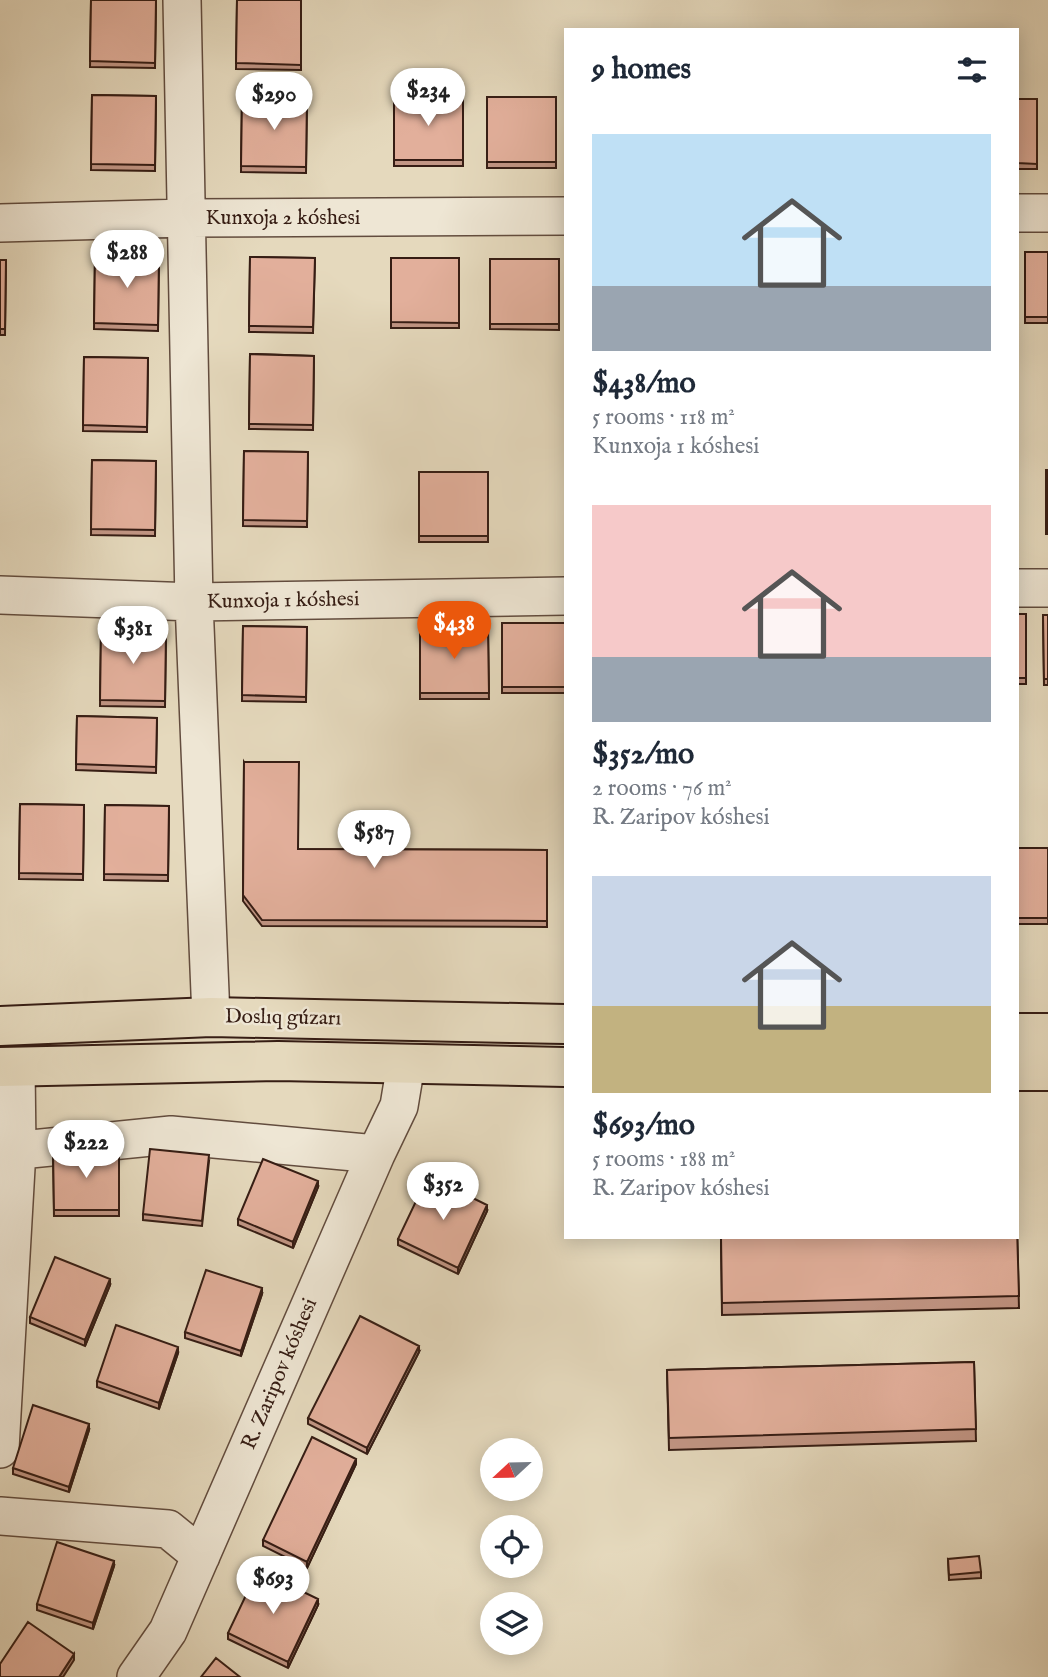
<!DOCTYPE html>
<html lang="en">
<head>
<meta charset="utf-8">
<style>
  body { margin:0; font-family:"IM FELL English",serif; background:#f6f6f7; color:#1f2937; height:100vh; display:flex; flex-direction:column; font-size:26px; white-space:nowrap }
  * { box-sizing:border-box; margin:0 }
  p { font-size:23px; color:#747a83 }
  .icon { flex:none; width:38px; height:38px; fill:none; stroke:currentColor; stroke-width:2; stroke-linecap:round; stroke-linejoin:round }
  .map { position:relative; flex:1; overflow:hidden }
  .drawer { position:absolute; left:564px; top:28px; width:455px; height:1211px; display:flex; flex-direction:column; background:#fff; border-radius:0px; box-shadow:0 4px 18px #0003 }
  .drawer>* { flex:none }
  .needle { width:46px; rotate:248deg }
  .controls { position:absolute; left:480px; top:1438px; display:grid; gap:14px }
  .controls a { display:grid; place-items:center; width:63px; height:63px; border-radius:50%; background:#fff; box-shadow:0 4px 18px #0003; font-size:35px }
  .price { position:absolute; translate:-50% -60px; padding:0 16px; border-radius:24px; background:#fff; color:#222; font-size:23px; line-height:46px; filter:drop-shadow(0 2px 4px #0008) }
  .price::after { content:''; position:absolute; left:50%; top:42px; width:21px; height:16px; margin-left:-10px; background:inherit; clip-path:polygon(0 0,100% 0,50% 100%) }
  .price.on { background:#ea580c; color:#fff }
  ul { padding:0; list-style:none }
  li { display:grid; align-content:center; gap:14px; height:371px; padding:0 28px }
  li span { display:grid; place-items:center; height:217px; border-radius:0px; color:#555 }
  li>.icon { margin-inline-start:auto }
  span .icon { width:126px; height:126px; fill:#fffc; stroke-width:1 }
  li b { font-size:30px }
  h2 { display:flex; justify-content:space-between; align-items:center; height:84px; padding:0 28px; font-size:30px }
  .map>svg:first-child { display:block }
  .lines { fill:none; stroke-linecap:round; stroke-linejoin:round }
  .minor-casing { stroke:#624c3e; stroke-width:40 }
  .major-casing { stroke:#361d14; stroke-width:42 }
  .minor { stroke:#eee6d4; stroke-width:37 }
  .major { stroke:#e5d9bd; stroke-width:38 }
  .wall { fill:#c29685; stroke:#361d14; stroke-width:2 }
  .shaded-wall { fill:#9e7a6c; stroke:#361d14; stroke-width:2 }
  .building { fill:#e2af9b; stroke:#361d14; stroke-width:2 }
  .labels { text-anchor:middle; dominant-baseline:central; stroke-width:5; stroke-linejoin:round; paint-order:stroke }
  .street-label { font-size:21px; fill:#361d14; stroke:#eee6d4 }
</style>
</head>
<body>
<div class="map">
<svg width="1048" height="1677" viewBox="0 0 1048 1677">
  <rect width="100%" height="100%" fill="#e5d9bd"/>
  <filter id="stains"><feTurbulence type="fractalNoise" baseFrequency=".00286" numOctaves="4"/><feColorMatrix values="0 0 0 0 .2 0 0 0 0 .09 0 0 0 0 .02 0 0 0 .5 -.17"/></filter>
  <radialGradient id="worn" r=".72"><stop offset=".6" stop-color="#630" stop-opacity="0"/><stop offset="1" stop-color="#630" stop-opacity=".3"/></radialGradient>
  <g class="lines">
    <g class="minor-casing">
      <path id="minor" d="M182,0L194,602L211,1017
        M1017,213H1048
        M0,223L186,218L565,216
        M1017,588H1048
        M0,595L194,602L565,596
        M0,1152L171,1135L376,1154
        M0,1449L17,1150L16,1067
        M0,1516L168,1529L201,1556
        M136,1677L168,1631L376,1154L399,1106L406,1064"/>
    </g>
    <g class="major-casing">
      <path id="major" d="M0,1026L211,1017L565,1024
        M1017,1033H1048
        M0,1067L278,1061L565,1067
        M1017,1071H1048"/>
    </g>
    <use href="#minor" class="minor"/>
    <use href="#major" class="major"/>
  </g>
  <path class="wall" d="M91,0H156L155,68L90,67Z
    M237,0H301V70L236,69Z
    M92,95L156,96L155,171L91,170Z
    M394,95L463,96V166H394Z
    M242,97L307,98L306,173L241,172Z
    M487,97H556V168H487Z
    M1017,99H1037V169H1017Z
    M1025,252H1048V323H1025Z
    M95,255L159,256L158,331L94,329Z
    M250,257L315,258L313,333L249,332Z
    M391,258H459V328H391Z
    M490,259H559V330L490,329Z
    M0,260H6L5,335H0Z
    M250,354L314,356L313,430L249,429Z
    M84,357L148,358L147,432L83,431Z
    M244,451L308,452L307,527L243,526Z
    M92,460L156,461L155,536L91,535Z
    M419,472H488V542H419Z
    M1017,614H1026V684H1017Z
    M1043,615H1048V685H1044Z
    M502,623H565V693H502Z
    M243,626L307,627L306,702L242,701Z
    M420,629H488L489,699H420Z
    M101,631L166,632L165,707L100,706Z
    M77,716L157,718L156,773L76,770Z
    M244,762L298,849L547,850V927L262,926L243,901Z
    M20,804L84,805L83,880L19,879Z
    M105,805L169,806L168,881L104,880Z
    M1017,848H1048V924H1017Z
    M53,1150L119,1151V1216H54Z
    M209,1161L202,1226L143,1220V1214Z
    M318,1187L293,1248L238,1225V1219Z
    M487,1211L458,1274L398,1245V1239Z
    M1017,1227L1019,1308L722,1315L721,1237Z
    M110,1285L85,1346L30,1323V1317Z
    M262,1294L241,1356L185,1338V1332Z
    M419,1352L367,1454L308,1424V1418Z
    M178,1353L159,1409L97,1387V1381Z
    M974,1362L976,1441L669,1450L667,1370Z
    M89,1430L69,1492L13,1474V1468Z
    M356,1464L307,1568L263,1546V1540Z
    M948,1559L981,1572V1578L949,1580Z
    M114,1566L93,1629L37,1610V1604Z
    M318,1605L288,1668L228,1639V1633Z"/>
  <path class="shaded-wall" d="M318,1181V1187L293,1248V1242Z
    M487,1205V1211L458,1274V1268Z
    M110,1279V1285L85,1346V1340Z
    M262,1288V1294L241,1356V1351Z
    M419,1346V1352L367,1454V1448Z
    M178,1347V1353L159,1409V1403Z
    M89,1424V1430L69,1492V1487Z
    M356,1459V1464L307,1568V1562Z
    M114,1561V1566L93,1629V1623Z
    M318,1599V1605L288,1668V1662Z
    M74,1654V1660L63,1677H59Z"/>
  <path class="building" d="M91,0H156L155,63L90,61Z
    M237,0H301V65L236,63Z
    M92,95L156,96L155,165L91,164Z
    M394,95L463,96V160H394Z
    M242,97L307,98L306,167L241,166Z
    M487,97H556V162H487Z
    M1017,99H1037V164L1017,163Z
    M1025,252H1048V317H1025Z
    M95,255L159,256L158,325L94,323Z
    M250,257L315,258L313,327L249,326Z
    M391,258H459V323L391,322Z
    M490,259H559V324H490Z
    M0,260H6L5,329H0Z
    M250,354L314,356L313,425L249,424Z
    M84,357L148,358L147,427L83,425Z
    M244,451L308,452L307,521L243,520Z
    M92,460L156,461L155,530L91,529Z
    M1046,470H1048V534H1046Z
    M419,472H488V536H419Z
    M1017,614H1026V678H1017Z
    M1043,615H1048V679H1044Z
    M502,623H565V687H502Z
    M243,626L307,627L306,697L242,695Z
    M420,629H488L489,693H420Z
    M101,631L166,632L165,701L100,700Z
    M77,716L157,718L156,767L76,764Z
    M244,762H299L298,849L547,850V921L262,920L243,895Z
    M20,804L84,805L83,874L19,873Z
    M105,805L169,806L168,875L104,874Z
    M1017,848H1048V918H1017Z
    M150,1149L209,1155L202,1221L143,1214Z
    M53,1150L119,1151V1210H54Z
    M263,1159L318,1181L293,1242L238,1219Z
    M428,1176L487,1205L458,1268L398,1239Z
    M1017,1227L1019,1296L722,1303L721,1237H1017Z
    M55,1257L110,1279L85,1340L30,1317Z
    M206,1270L262,1288L241,1351L185,1332Z
    M360,1316L419,1346L367,1448L308,1418Z
    M116,1325L178,1347L159,1403L97,1381Z
    M974,1362L976,1429L669,1438L667,1370Z
    M33,1405L89,1424L69,1487L13,1468Z
    M312,1437L356,1459L307,1562L263,1540Z
    M57,1542L114,1561L93,1623L37,1604Z
    M979,1556L981,1572L949,1575L948,1559Z
    M258,1570L318,1599L288,1662L228,1633Z
    M28,1622L74,1654L59,1677H0V1664Z
    M216,1658L240,1677H201Z"/>
  <g class="labels">
    <g class="street-label">
      <text x="283" y="218">Kunxoja 2 kóshesi</text>
      <text transform="translate(283 601) rotate(-1)">Kunxoja 1 kóshesi</text>
      <text transform="translate(283 1018) rotate(1)">Doslıq gúzarı</text>
      <text transform="translate(280 1374) rotate(-67)">R. Zaripov kóshesi</text>
    </g>
  </g>
  <rect width="100%" height="100%" filter="url(#stains)"/>
  <rect width="100%" height="100%" fill="url(#worn)"/>
</svg>
<div class="controls">
<a><svg class="needle" viewBox="-14 -14 28 28"><path d="M0-13l5 13h-10z" fill="#e53935"/><path d="M0 13l5-13h-10z" fill="#747a83"/></svg></a>
<a><svg class="icon" aria-label="locate" viewBox="0 0 24 24"><circle cx="12" cy="12" r="6"/><path d="M12 2v4M12 18v4M2 12h4M18 12h4"/></svg></a>
<a><svg class="icon" aria-label="layers" viewBox="0 0 24 24"><path d="M12 4l9 5-9 5-9-5zM3 14l9 5 9-5"/></svg></a>
</div>
<b class="price" style="left:428px;top:128px">$234</b>
<b class="price" style="left:274px;top:132px">$290</b>
<b class="price" style="left:127px;top:290px">$288</b>
<b class="price on" style="left:454px;top:661px">$438</b>
<b class="price" style="left:133px;top:666px">$381</b>
<b class="price" style="left:374px;top:870px">$587</b>
<b class="price" style="left:86px;top:1180px">$222</b>
<b class="price" style="left:443px;top:1222px">$352</b>
<b class="price" style="left:273px;top:1616px">$693</b>
<section class="drawer">
<h2>9 homes<svg class="icon" aria-label="filters" viewBox="0 0 24 24"><path d="M4 7h16M4 17h16"/><circle cx="9" cy="7" r="2"/><circle cx="15" cy="17" r="2"/></svg></h2>
<ul>
<li><span style="background:linear-gradient(#bfe0f5 70%,#9aa5b1 0)"><svg class="icon" aria-label="home" viewBox="0 0 24 24"><path d="M3 11l9-7 9 7M6 9v11h12V9"/></svg></span><div><b>$438/mo</b><p>5 rooms · 118 m²</p><p>Kunxoja 1 kóshesi</p></div></li>
<li><span style="background:linear-gradient(#f6c9c9 70%,#9aa5b1 0)"><svg class="icon" aria-label="home" viewBox="0 0 24 24"><path d="M3 11l9-7 9 7M6 9v11h12V9"/></svg></span><div><b>$352/mo</b><p>2 rooms · 76 m²</p><p>R. Zaripov kóshesi</p></div></li>
<li><span style="background:linear-gradient(#c9d6e8 60%,#c2b280 0)"><svg class="icon" aria-label="home" viewBox="0 0 24 24"><path d="M3 11l9-7 9 7M6 9v11h12V9"/></svg></span><div><b>$693/mo</b><p>5 rooms · 188 m²</p><p>R. Zaripov kóshesi</p></div></li>
</ul>
</section>
</div>
</body>
</html>
